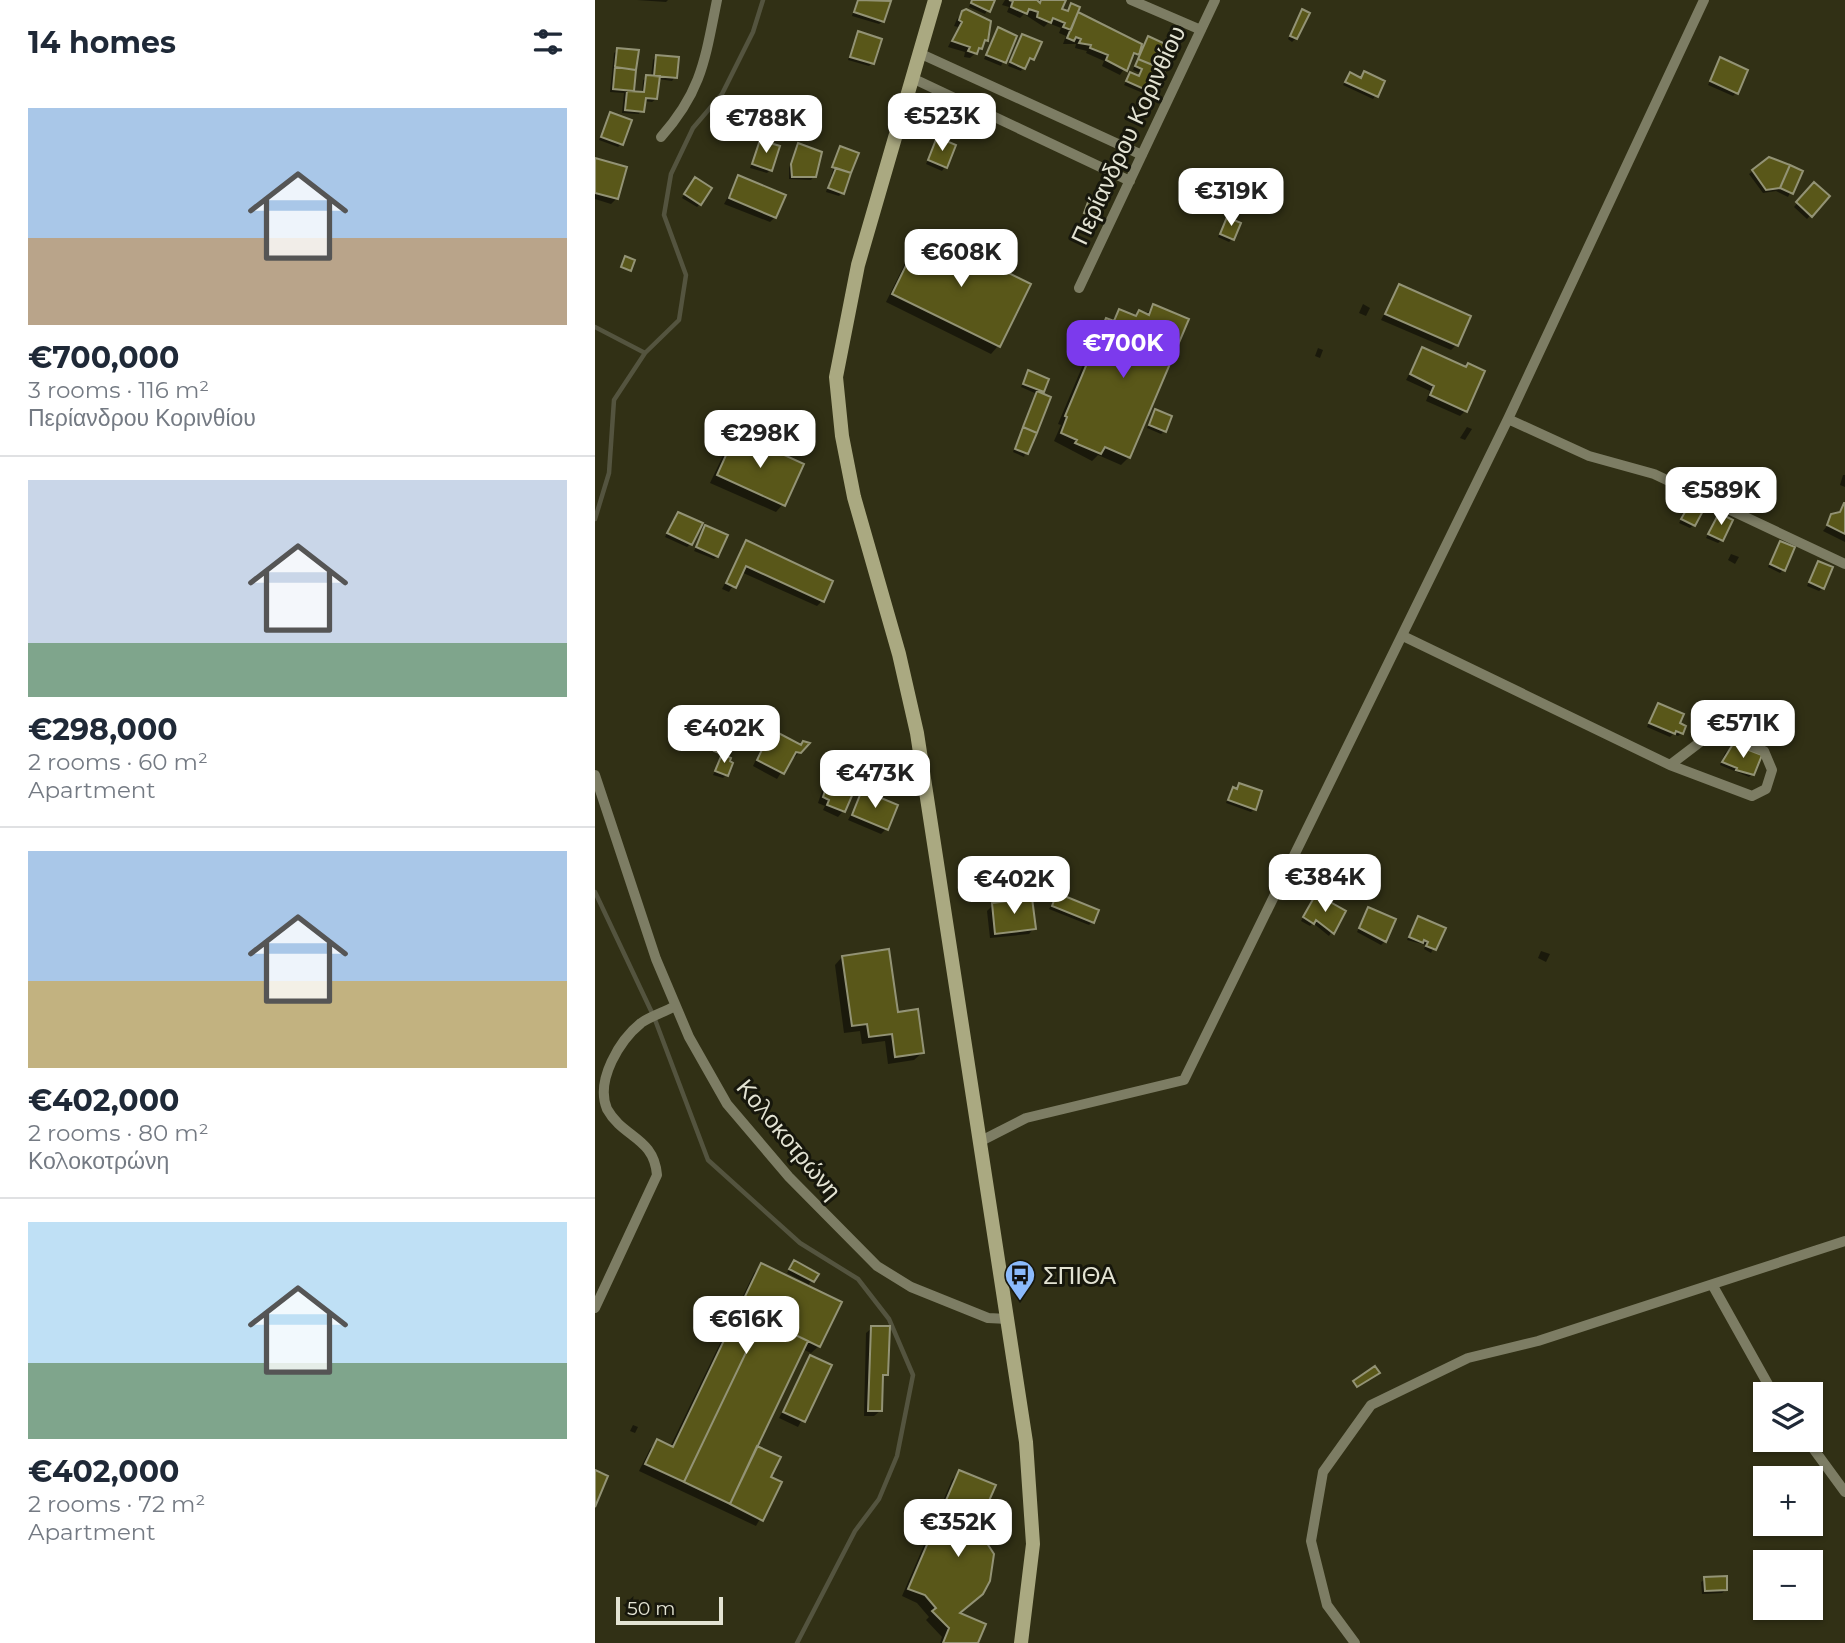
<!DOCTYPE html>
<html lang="en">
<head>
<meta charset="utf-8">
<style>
  body { margin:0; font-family:Montserrat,sans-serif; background:#f6f6f7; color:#1f2937; height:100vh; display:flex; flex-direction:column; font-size:26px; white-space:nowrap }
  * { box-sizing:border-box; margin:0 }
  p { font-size:23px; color:#747a83 }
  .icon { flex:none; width:38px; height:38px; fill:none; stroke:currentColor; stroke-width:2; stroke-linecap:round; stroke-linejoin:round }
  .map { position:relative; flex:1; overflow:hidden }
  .panel { display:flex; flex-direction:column; background:#fff; width:595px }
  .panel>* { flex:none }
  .controls { position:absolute; left:1158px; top:1382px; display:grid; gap:14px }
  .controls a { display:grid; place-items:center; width:70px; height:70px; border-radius:0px; background:#fff; box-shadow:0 2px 5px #0004; font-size:35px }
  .scale { position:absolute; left:21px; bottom:18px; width:107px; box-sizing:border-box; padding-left:7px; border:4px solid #e3e3d3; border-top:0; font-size:19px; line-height:24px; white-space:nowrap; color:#e3e3d3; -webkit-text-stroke:5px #17170c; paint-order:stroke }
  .price { position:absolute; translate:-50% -60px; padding:0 16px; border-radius:14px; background:#fff; color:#222; font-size:23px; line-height:46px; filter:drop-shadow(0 2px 4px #0008) }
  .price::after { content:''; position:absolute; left:50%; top:42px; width:21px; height:16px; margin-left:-10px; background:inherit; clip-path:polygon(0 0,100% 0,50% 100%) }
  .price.current { background:#7c3aed; color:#fff }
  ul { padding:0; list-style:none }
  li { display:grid; align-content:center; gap:14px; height:371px; padding:0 28px }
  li+li { border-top:2px solid #e0e1e3 }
  li span { display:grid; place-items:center; height:217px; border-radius:0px; color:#555 }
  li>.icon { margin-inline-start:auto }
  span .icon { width:126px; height:126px; fill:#fffc; stroke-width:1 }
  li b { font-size:30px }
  h2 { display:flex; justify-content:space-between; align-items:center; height:84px; padding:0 28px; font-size:30px }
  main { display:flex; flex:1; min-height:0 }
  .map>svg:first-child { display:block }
  .shadow { fill:#0007 }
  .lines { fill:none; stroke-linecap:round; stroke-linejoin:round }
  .stream { stroke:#54543f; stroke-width:4.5 }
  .building { fill:#595719; stroke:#939375; stroke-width:2 }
  .street { stroke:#7d7d64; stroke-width:10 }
  .secondary { stroke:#aaa981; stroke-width:14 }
  .labels { text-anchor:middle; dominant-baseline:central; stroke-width:6; stroke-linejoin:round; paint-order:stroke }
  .street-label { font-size:24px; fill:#e3e3d3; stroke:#17170c }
  .poi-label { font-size:24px; fill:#e3e3d3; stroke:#17170c; text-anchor:start }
</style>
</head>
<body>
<main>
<section class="panel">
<h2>14 homes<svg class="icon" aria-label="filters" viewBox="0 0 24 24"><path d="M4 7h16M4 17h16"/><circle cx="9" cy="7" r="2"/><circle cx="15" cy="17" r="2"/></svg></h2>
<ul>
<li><span style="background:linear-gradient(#a9c7e8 60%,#b9a48a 0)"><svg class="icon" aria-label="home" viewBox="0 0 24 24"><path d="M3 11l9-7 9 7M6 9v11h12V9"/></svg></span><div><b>€700,000</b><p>3 rooms · 116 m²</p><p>Περίανδρου Κορινθίου</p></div></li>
<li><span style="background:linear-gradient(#c9d6e8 75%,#7fa58c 0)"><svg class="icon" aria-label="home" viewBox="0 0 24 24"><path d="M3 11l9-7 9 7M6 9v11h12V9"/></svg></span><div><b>€298,000</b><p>2 rooms · 60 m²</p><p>Apartment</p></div></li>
<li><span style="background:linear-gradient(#a9c7e8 60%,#c2b280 0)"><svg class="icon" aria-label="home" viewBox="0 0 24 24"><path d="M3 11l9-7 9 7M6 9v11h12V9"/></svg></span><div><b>€402,000</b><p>2 rooms · 80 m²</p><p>Κολοκοτρώνη</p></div></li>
<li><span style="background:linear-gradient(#bfe0f5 65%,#7fa58c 0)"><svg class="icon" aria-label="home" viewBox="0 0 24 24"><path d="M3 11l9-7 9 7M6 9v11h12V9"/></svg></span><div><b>€402,000</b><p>2 rooms · 72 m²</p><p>Apartment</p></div></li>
</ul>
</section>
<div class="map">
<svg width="1250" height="1643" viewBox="0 0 1250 1643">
  <rect width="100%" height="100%" fill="#313015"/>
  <path class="shadow" d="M42,0H73L71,2Z
    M262,0L293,3L288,21L284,24L257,16Z
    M377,0H398L390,14L374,7Z
    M410,0H440L442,4L444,0H469L465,9L471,10L477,5L481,12L548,46L553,38L558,93L555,96L529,85L536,74L543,77L545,73L538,70L545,52L535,59L525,75L507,66L509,61L491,53L492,51L480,48L481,44H468L471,36L464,33L466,28L453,23L449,27L429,14L425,18L412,12L414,7L407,5Z
    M708,12L701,38L697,42L693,39Z
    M368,13L386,48L375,58L369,57L370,52L353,47L363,27L359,26L362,19Z
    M404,30L420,37L406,66L389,59Z
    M264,33L277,63L274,66L253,60Z
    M427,36L438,59L432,61L426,71L413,66Z
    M23,50L42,51L37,93L47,94L48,80L56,77L58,60L61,56L80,77L77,81L63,79L61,99L57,102L49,101L44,114L27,113L29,93L15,92L19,53Z
    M1126,60L1141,93L1138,96L1113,85Z
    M769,73L781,95L778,99L748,85L755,75L765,79Z
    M15,114L26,144L23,147L4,140Z
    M343,139L350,167L347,171L331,164Z
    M165,142L175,170L172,173L155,168Z
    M203,145L219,176L216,180L194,179V168Z
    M245,148L247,193L244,196L231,192Z
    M0,160L22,198L16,204L0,199Z
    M1158,171L1206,172L1193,197L1181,191L1168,193L1154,174Z
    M144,177L180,217L175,222L129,204Z
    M97,183L105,204L102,207L87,198Z
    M1219,184L1233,196L1212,219L1199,207Z
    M632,219L637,239L634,242L623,237Z
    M329,233L433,285L403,346L396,354L291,302L321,241Z
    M804,286L861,345L856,350L786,320Z
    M768,304L775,308L771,316L764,313Z
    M559,306L534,457L526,465L503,455L497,461L459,441L466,425L463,424L504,327L512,320L516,322L525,311L539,317L544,312L550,315Z
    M723,348L728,350L725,358L720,356Z
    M828,349L870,411L865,416L831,401L835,391L811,380Z
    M434,373L448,391L429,457L418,452L442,394L426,387Z
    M560,411L569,431L566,434L552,428Z
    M872,427L877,429L870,440L865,438Z
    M141,435L188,504L181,512L115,483L134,443Z
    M1248,475H1250V487L1245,485Z
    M1097,502L1099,525L1095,528L1084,523Z
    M1249,505H1250V542L1228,531Z
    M83,514L96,544L92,547L70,537Z
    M1124,515L1127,540L1123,543L1111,538Z
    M111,528L122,556L119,559L99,551Z
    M151,543L227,601L222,606L146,572L134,592L127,589Z
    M1185,543L1188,570L1185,573L1173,567Z
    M1136,554L1144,557L1140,564L1133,560Z
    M1224,563L1228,588L1224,591L1212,586Z
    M1063,705L1082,724L1087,733L1083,736L1078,734L1075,737L1052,727Z
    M135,708L139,710L133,723L129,721Z
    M172,729L205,746L212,744L199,758L196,757L182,779L158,766L168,745L163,742Z
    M1138,746L1157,774L1154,777L1125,765L1130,753Z
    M128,756L131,775L128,778L118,775Z
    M237,771L248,811L243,817L228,810L230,806L223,803L232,776Z
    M645,785L659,809L656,812L631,803L635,793Z
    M268,792L291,829L286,834L253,820Z
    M462,895L497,922L494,925L454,909Z
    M721,896L749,911L734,936L718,923L715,926L706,921Z
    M398,905L439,928L434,934L395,938L392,911Z
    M774,909L790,941L786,945L762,932Z
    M824,918L848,929L836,953L829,949L831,945L812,940Z
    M946,951L955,954L951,962L943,958Z
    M247,957L302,1014L327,1053L319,1060L293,1064L290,1041L267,1044L265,1031L249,1033L240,965Z
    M166,1265L211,1287L213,1284L192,1273L196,1266L221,1274L212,1287L224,1346L216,1353L207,1349L157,1453L174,1478L185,1483L161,1526L44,1471L55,1449L62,1441L75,1447L159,1273Z
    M277,1328L291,1374L286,1379L285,1411L279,1416H269L271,1333Z
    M216,1357L235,1366L203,1427L184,1418Z
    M38,1425L43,1427L40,1433L35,1431Z
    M364,1472L380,1529L362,1614L381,1643H345L347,1637L331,1620L334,1617L322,1603L307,1596L357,1480Z
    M1110,1579L1131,1590L1127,1593L1107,1594L1106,1582Z"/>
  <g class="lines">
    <path class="stream" d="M0,327L50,353
      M0,519L14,473L19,400L50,353L84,320L91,275L69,215L76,174L98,128L127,94L158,32L168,0
      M0,892L59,1017L113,1160L205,1243L263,1279L294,1319L318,1375L302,1456L284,1499L260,1531L202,1643"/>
  </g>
  <path class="building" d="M263,0L296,1L289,22L259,12Z
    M377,0H400L395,12L376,3Z
    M414,0H442L445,3L446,0H471L467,9L473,11L476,3L485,7L476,30L468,27L470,23L458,18L456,23L442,17L443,12L434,9L432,14L416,7L418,1Z
    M371,9L396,21L393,41L390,40L387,49L384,48L382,54L373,51L375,47L357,41L367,22L364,20L367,11Z
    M707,9L715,13L702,39L695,36Z
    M483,12L547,44L544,55L539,53L532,71L511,60L513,55L495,48L496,45L484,43L486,39L481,37L479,41L472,38Z
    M403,27L422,36L411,63L391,55Z
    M263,31L287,39L279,64L255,57Z
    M427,34L447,42L439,60L435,58L430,69L415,62Z
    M553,36L579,48L570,70L543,59Z
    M22,48L44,50L41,70L20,67Z
    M61,55L84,57L82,78L59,76Z
    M1125,57L1153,70L1143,94L1115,81Z
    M543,59L570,70L560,94L531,81L535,72L544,76L547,69L540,66Z
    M20,67L41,70L39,91L18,89Z
    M769,71L790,81L783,97L750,82L755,72L766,78Z
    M51,75L65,76L62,99L51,98L49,112L30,110L32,91L49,92Z
    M15,112L37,120L28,145L6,137Z
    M342,137L361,145L352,168L333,160Z
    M165,140L185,146L177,171L157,164Z
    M203,143L227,152L221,177H197L196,164Z
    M245,146L264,153L256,173L237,167Z
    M1174,157L1195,165L1185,188L1171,190L1157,170Z
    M0,158L32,167L23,199L0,193Z
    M1195,165L1208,171L1198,194L1185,188Z
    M241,168L256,173L249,194L233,188Z
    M143,175L191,195L181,218L134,198Z
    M100,177L117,188L106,205L89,194Z
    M1219,182L1235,196L1217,217L1201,202Z
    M493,202L508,207L505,217L489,213Z
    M632,217L646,223L639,240L625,234Z
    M328,231L436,284L405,347L297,294Z
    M30,256L40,260L36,271L26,267Z
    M804,284L876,316L863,346L790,314Z
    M558,304L594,319L535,458L510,447L506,454L480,443L482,440L466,433L472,417L470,416L511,318L519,321L524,309L541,316L544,310L554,315Z
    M827,347L871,367L873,363L890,371L872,412L835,395L839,386L815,374Z
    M433,370L454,379L449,392L428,384Z
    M442,391L456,397L442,433L428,427Z
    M560,409L577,416L571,432L554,425Z
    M428,427L442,433L433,454L420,449Z
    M141,433L209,464L190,506L122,475Z
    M1097,500L1110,507L1100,526L1086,519Z
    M1249,503H1250V534L1232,525L1236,514L1245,512Z
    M83,512L108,523L97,545L72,533Z
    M1124,513L1138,520L1128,541L1113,534Z
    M110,525L133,535L123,557L101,547Z
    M151,540L238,581L229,602L151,566L141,588L131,583Z
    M1185,541L1200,547L1190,571L1175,564Z
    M1223,561L1238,567L1229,589L1214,582Z
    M1063,703L1089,714L1085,723L1091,726L1088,734L1081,731L1080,734L1054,723Z
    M172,727L206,745L208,741L215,743L206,753L201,752L189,774L162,760L172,739L168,737Z
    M126,732L136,737L129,755L119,751Z
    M1138,744L1167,755L1159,775L1141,770L1142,768L1127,762Z
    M127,754L136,758L135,761L138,763L133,776L120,771Z
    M242,767L265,777L250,812L232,805L234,800L228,797L237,769L241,770Z
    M644,783L667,791L661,810L633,800L638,787L642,789Z
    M267,790L303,805L293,830L257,815Z
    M462,893L504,910L499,923L457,906Z
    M721,894L751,911L739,934L721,920L719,924L708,917Z
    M437,898L441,929L400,934L397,903Z
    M773,907L801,919L791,942L764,928Z
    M823,916L851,928L841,950L831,946L833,942L829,940L828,943L814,937Z
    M294,949L303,1012L323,1009L329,1053L300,1057L297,1034L274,1037L272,1024L257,1026L247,956Z
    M199,1260L224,1274L219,1282L194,1269Z
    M166,1263L247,1302L225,1347L167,1319L89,1482L50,1464L62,1439L78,1447Z
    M167,1319L213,1341L135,1504L89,1482Z
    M276,1326H295L293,1375H288L287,1411H273Z
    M215,1355L237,1365L210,1422L188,1412Z
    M780,1366L785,1373L762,1387L758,1381Z
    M162,1446L186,1457L176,1477L187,1482L168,1521L135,1504Z
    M0,1470L13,1476L0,1507Z
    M364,1470L401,1485L382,1528L399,1554L395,1581L388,1594L365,1613L391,1624L383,1643H348L354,1628L337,1611L341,1608L330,1595L313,1589Z
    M1132,1576V1590L1110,1591L1109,1577Z"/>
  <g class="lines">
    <path class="street" d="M536,0L606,30
      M324,53L547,155
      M317,78L535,181
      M66,137C107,91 110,59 122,0
      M484,288L620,0
      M913,419L994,456L1059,474L1250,564
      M808,636L1075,765L1117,733L1131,735L1169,751L1177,770L1171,789L1157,796L1075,765
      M0,775L61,959L94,1037L132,1104L194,1177L282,1266L316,1287L393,1318L413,1319
      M384,1142L431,1118L589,1080L913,419L1109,0
      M1118,1286L1179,1395
      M0,1308L62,1175C59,1137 28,1138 12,1109C0,1080 25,1040 46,1023C56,1016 70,1012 80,1006
      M1212,1440L1250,1492
      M760,1643L732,1605L716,1541L728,1472L776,1405L873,1358L943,1341L1250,1241"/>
    <path class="secondary" d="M340,0L263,265L241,377L247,436L259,497L304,654L322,733L431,1442L438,1544L426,1643"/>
  </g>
  <defs>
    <g id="bus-pin" transform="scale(1.575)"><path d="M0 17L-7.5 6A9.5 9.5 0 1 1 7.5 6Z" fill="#8bbafc" stroke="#17170c"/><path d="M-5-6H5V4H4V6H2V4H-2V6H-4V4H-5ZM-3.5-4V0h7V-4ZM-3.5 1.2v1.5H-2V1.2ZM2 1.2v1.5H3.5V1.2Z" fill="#111"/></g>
  </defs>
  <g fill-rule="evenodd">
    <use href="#bus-pin" x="425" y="1275"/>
  </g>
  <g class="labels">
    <g class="street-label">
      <text transform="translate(533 135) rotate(-65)">Περίανδρου Κορινθίου</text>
      <text transform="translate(194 1139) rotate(50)">Κολοκοτρώνη</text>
    </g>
    <g class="poi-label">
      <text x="448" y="1275">ΣΠΙΘΑ</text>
    </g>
  </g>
</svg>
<div class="controls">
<a><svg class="icon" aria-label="layers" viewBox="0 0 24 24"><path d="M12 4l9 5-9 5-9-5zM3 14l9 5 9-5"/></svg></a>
<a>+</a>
<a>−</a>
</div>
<div class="scale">50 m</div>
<b class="price" style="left:347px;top:153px">€523K</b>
<b class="price" style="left:171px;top:155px">€788K</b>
<b class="price" style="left:636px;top:228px">€319K</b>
<b class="price" style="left:366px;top:289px">€608K</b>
<b class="price current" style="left:528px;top:380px">€700K</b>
<b class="price" style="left:165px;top:470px">€298K</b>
<b class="price" style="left:1126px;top:527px">€589K</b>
<b class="price" style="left:1148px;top:760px">€571K</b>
<b class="price" style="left:129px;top:765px">€402K</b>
<b class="price" style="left:280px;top:810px">€473K</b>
<b class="price" style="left:730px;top:914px">€384K</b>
<b class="price" style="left:419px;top:916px">€402K</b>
<b class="price" style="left:151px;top:1356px">€616K</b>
<b class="price" style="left:363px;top:1559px">€352K</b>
</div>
</main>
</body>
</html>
